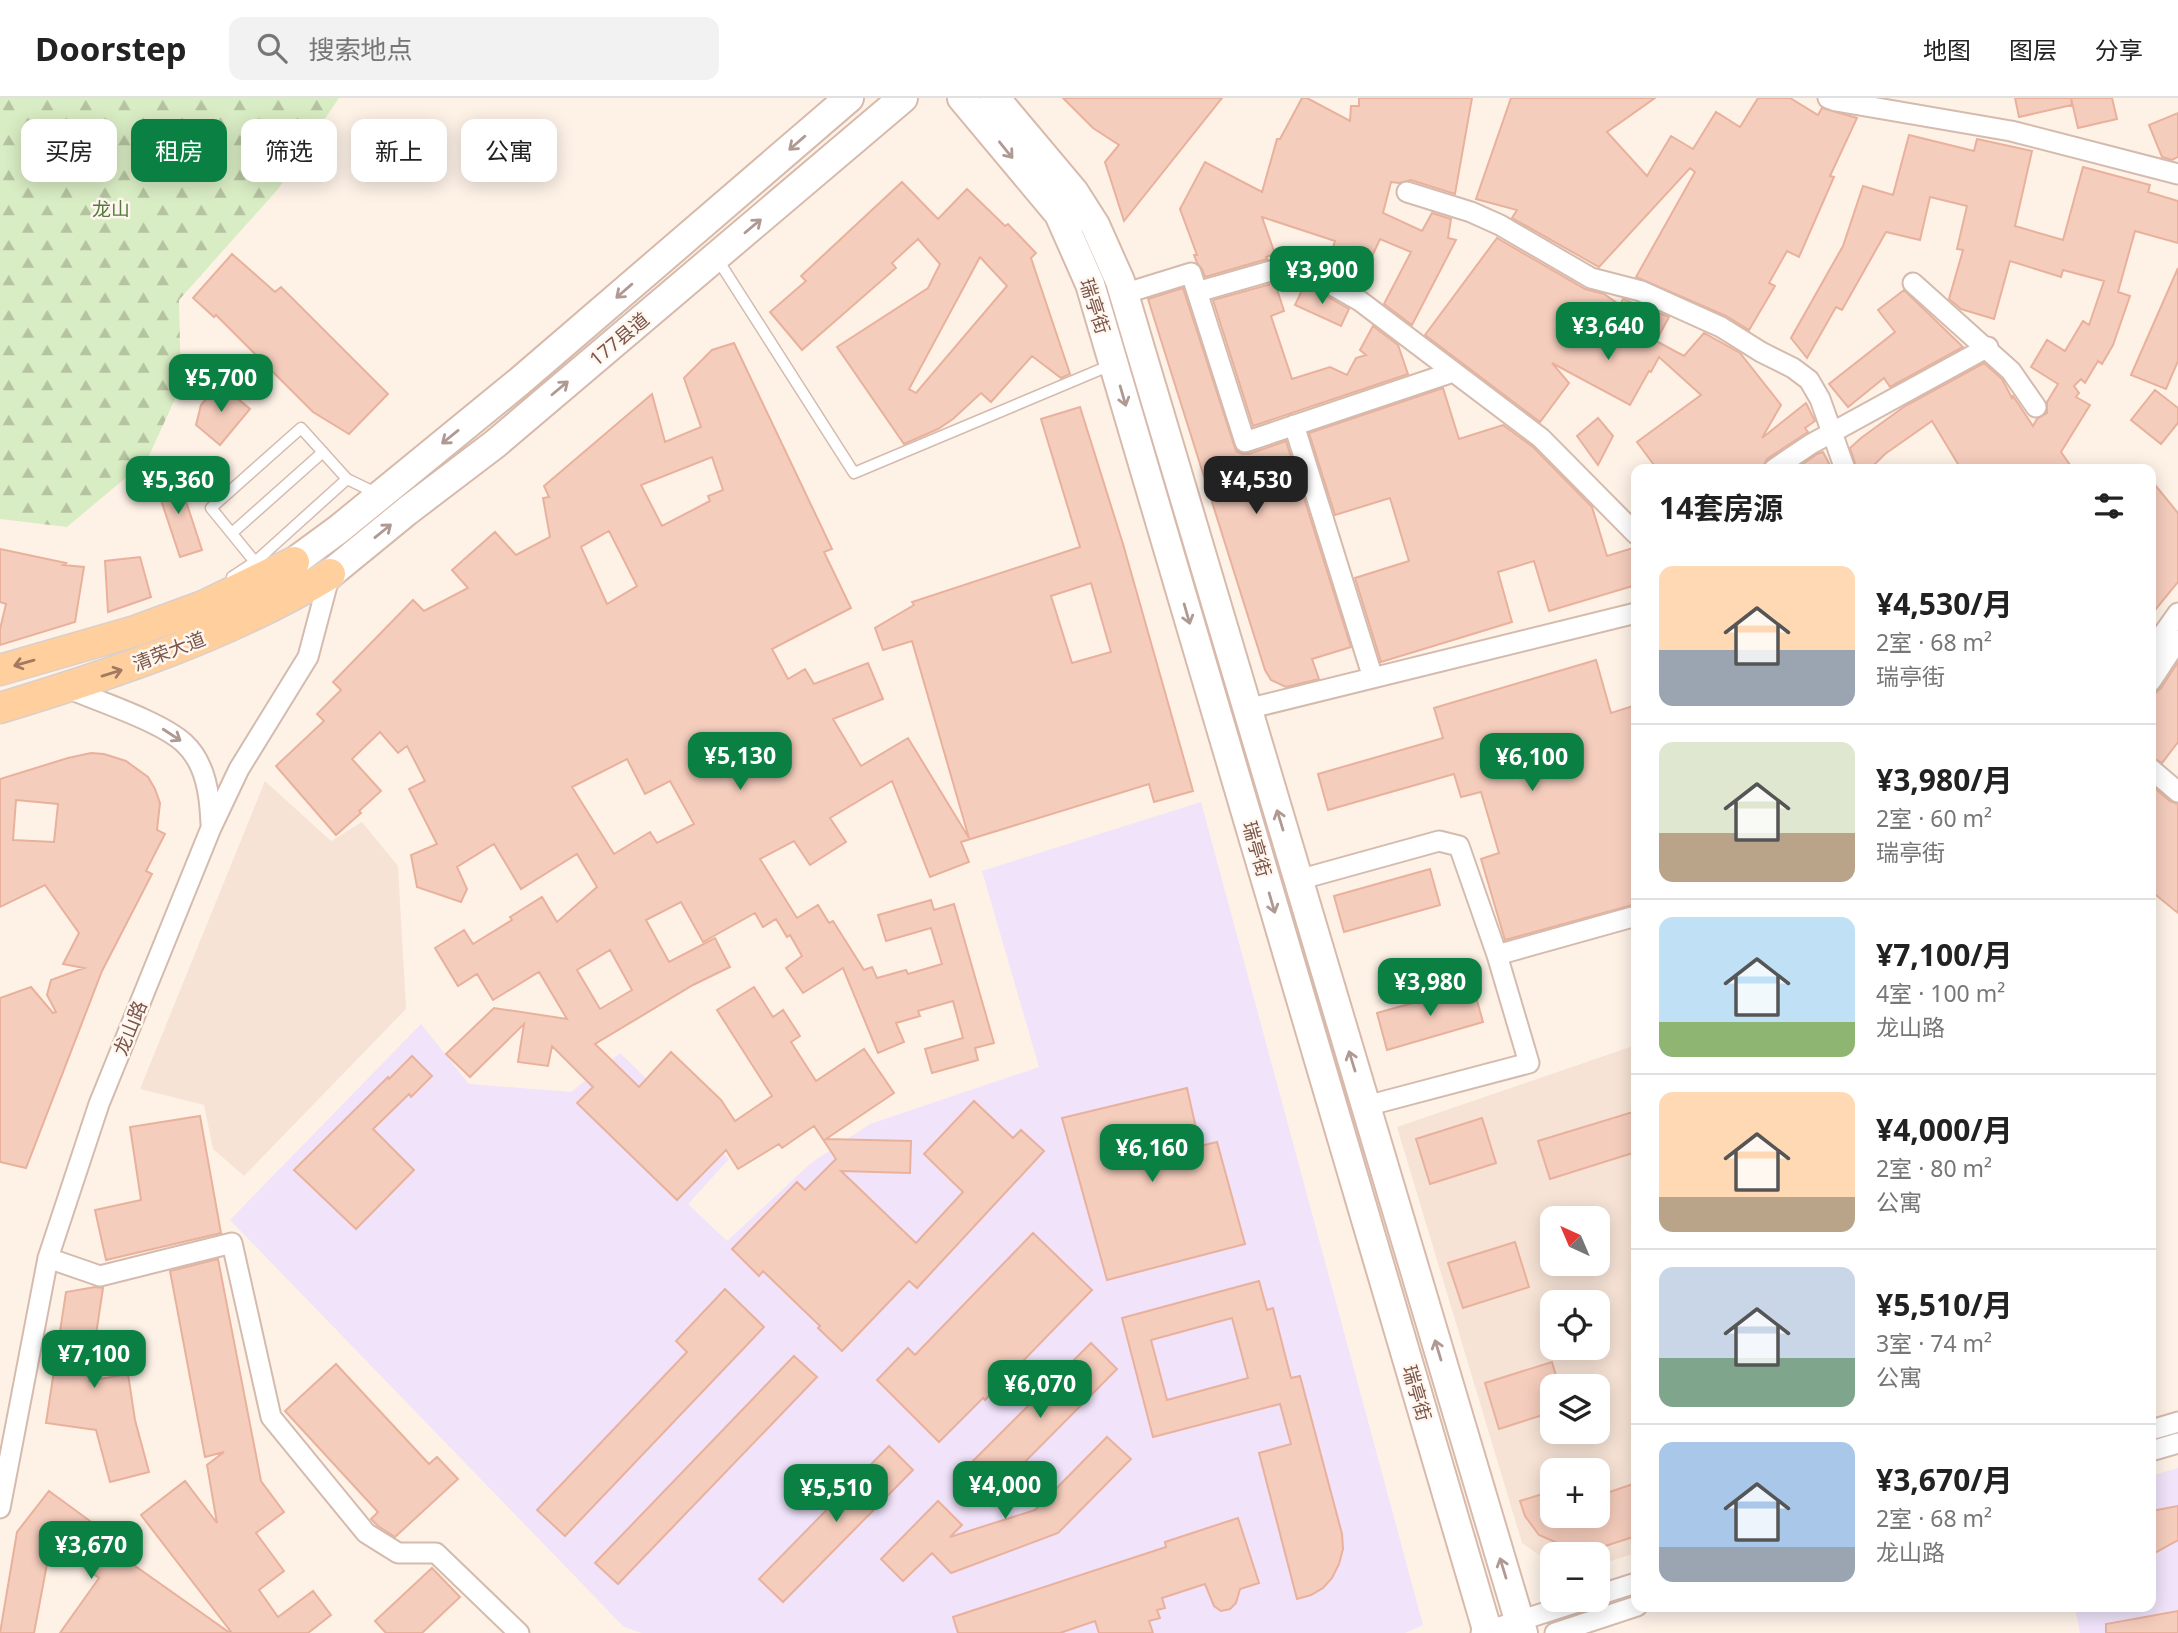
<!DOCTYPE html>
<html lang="zh">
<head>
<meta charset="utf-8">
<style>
  body { margin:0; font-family:"Noto Sans","Noto Sans SC",sans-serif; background:#f2f2f2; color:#222; height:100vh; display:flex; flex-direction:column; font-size:26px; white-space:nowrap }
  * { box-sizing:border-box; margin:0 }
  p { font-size:23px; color:#767676 }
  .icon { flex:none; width:38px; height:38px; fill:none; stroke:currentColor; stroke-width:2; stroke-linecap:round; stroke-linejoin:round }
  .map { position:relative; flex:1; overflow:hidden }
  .sheet { position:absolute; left:1631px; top:366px; width:525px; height:1148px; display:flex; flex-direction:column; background:#fff; border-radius:14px; box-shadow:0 4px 18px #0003 }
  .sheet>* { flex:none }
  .hud { position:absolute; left:21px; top:21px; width:665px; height:63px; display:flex; gap:14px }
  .needle { width:46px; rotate:316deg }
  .controls { position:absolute; left:1540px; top:1108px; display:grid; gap:14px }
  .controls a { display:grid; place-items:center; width:70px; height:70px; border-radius:14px; background:#fff; box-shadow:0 4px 18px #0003; font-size:35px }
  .price { position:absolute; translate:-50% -60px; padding:0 16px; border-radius:14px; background:#0b8043; color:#fff; font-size:23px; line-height:46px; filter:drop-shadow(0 2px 4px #0008) }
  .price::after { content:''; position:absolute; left:50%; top:42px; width:21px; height:16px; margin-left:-10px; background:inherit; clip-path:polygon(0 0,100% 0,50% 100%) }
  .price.selected { background:#222; color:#fff }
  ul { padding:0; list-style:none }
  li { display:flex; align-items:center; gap:21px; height:175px; padding:0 28px }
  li+li { border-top:2px solid #e0e0e0 }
  li span { display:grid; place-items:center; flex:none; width:196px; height:140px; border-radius:14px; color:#555 }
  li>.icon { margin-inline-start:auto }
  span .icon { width:84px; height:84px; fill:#fffc; stroke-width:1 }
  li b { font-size:30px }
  h2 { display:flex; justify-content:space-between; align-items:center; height:84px; padding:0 28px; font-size:30px }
  .chip { padding:0 24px; border-radius:14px; background:#fff; box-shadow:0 4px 18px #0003; font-size:24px; line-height:63px }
  .chip.selected { background:#0b8043; color:#fff }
  header { display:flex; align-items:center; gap:42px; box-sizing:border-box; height:98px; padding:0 35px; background:#fff; border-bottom:2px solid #e0e0e0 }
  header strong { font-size:33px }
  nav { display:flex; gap:38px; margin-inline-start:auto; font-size:24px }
  .search { width:490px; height:63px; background:#f2f2f2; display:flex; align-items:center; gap:18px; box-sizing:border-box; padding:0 24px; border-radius:14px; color:#767676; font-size:26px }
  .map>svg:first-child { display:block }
  .residential { fill:#f6e3d5; fill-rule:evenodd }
  .education { fill:#f0e3fa }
  .forest { fill:url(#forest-firs) }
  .building { fill:#f5cdbd; stroke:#e9b19c; stroke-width:2; fill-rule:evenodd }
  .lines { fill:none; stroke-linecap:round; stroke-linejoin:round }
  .lane-casing { stroke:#d4bbae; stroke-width:13 }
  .street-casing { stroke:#d4bbae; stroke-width:23 }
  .secondary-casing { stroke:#d7baab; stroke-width:32 }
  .primary-casing { stroke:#dacfcc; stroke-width:33 }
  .lane { stroke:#fff; stroke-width:10 }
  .street { stroke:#fff; stroke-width:19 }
  .secondary { stroke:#fff; stroke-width:28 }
  .primary { stroke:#ffd09d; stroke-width:30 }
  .oneway { stroke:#af9992 }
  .oneway2 { stroke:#a27a62 }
  .labels { text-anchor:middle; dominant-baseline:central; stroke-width:5; stroke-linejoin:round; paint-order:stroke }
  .park-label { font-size:19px; fill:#567a3d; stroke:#fff7ef }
  .street-label { font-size:19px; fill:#7a5549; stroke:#fff7ef }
</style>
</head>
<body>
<header>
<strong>Doorstep</strong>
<div class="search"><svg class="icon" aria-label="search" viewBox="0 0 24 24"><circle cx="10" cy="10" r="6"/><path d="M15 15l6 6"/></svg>搜索地点</div>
<nav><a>地图</a><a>图层</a><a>分享</a></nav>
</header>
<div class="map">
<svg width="2178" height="1535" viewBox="0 0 2178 1535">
  <defs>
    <pattern id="forest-firs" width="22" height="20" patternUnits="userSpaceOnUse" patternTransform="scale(1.75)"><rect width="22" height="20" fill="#d9edc4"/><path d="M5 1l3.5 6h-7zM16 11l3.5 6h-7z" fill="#b5c3a1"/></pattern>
  </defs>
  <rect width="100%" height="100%" fill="#fef2e7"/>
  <path class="residential" d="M265,683L331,743L362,724L398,768L406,911L244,1078L213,1051L204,1007L140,991Z
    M1636,947V1455L1598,1467V1456H1552V1465H1550L1522,1445L1397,1029ZM1552,1120H1598V1166H1552ZM1552,1204H1598V1250H1552ZM1552,1288H1598V1334H1552ZM1552,1372H1598V1418H1552Z"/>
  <path class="education" d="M1201,704L1423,1527L1405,1535H642L624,1529L230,1122L421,926L469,986L571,994L620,955L729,1061L688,1106L727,1143L811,1065L870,1026L1039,969L982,773Z
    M2178,1370V1535H2080L2075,1509L2151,1508V1378Z"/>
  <path class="forest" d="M0,0H339L278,91L179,202L181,288L147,362L67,429L0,421Z"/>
  <path class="building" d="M1063,0H1222L1124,123L1105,64L1119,47L1093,30Z
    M1302,0H1307L1350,23L1351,8H1359V0H1472L1455,96L1411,82L1399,85L1391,84L1383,115L1422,133L1432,115L1451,121L1448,140L1456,142L1412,227L1384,206L1411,154L1380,141L1369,165L1365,163L1355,186L1326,169L1335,150L1333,149L1335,143L1262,119L1275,156L1266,159L1267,161L1205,179L1202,171L1197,165L1194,157H1197L1180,111L1205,64L1262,94L1277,41H1280Z
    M1511,0H1655L1607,34L1647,78L1671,38L1693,51L1716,14L1740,29L1758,0H1790L1818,17L1822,10L1857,20L1830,78L1834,79L1799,159L1787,153L1769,185L1775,188L1749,232L1726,218L1636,179L1695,74L1690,70L1599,169L1512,120L1517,112L1476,101Z
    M2015,0H2071L2072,7L2019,19Z
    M2071,0H2112L2117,21L2078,30Z
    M2178,15V59L2172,62L2162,59L2149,27Z
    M1909,37L1974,53L1977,41L2032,53L2015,128L2063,142L2083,69L2150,87L2148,94L2178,103V145L2135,133L2118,194L2130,198L2113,247L2102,266L2098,263L2085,285L2081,281L2074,288L2079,295L2076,299L2090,307L2061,354L2073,371H1961L1932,323L1885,356L1870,371H1857L1850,350L1861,340L1905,308L1984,265L2002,281L2012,300L2013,298L2033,328L2037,321L2047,315V304L2058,286L2031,269L2047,242L2065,253L2083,223L2089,227L2104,183L2063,172L2061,179L2010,163L1994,221L1961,211L1949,201L1963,152L1957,151L1967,108L1930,99L1920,142L1886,134L1842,212L1836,209L1807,260L1791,240L1843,148L1863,88L1893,97Z
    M902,84L938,121L967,91L1005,128L1008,126L1036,155L1031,160L1070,276L1061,280L1032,258L991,304L981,295L953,321L938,331L904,346L837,249L928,190L940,166L918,141L892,165L896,170L802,252L770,214L806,183L801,178ZM980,159L1007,188L916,295L909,291Z
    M1497,140L1585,191L1604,196L1620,207L1623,201L1669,219L1656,243L1684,258L1704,235L1740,255L1781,307L1762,340L1806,305L1815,323L1805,330L1808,334L1767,361L1762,371H1657L1637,344L1701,297L1659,259L1651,274L1649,273L1630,307L1552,265L1569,285L1540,324L1425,237Z
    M232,156L275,194L281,189L388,296L349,336L313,314L216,217L214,219L193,200Z
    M2178,170V263L2166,291L2131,277Z
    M1275,185L1284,213L1271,218L1292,281L1330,269L1347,277L1356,260L1366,257L1360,252L1373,228L1398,247L1408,276L1253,328L1213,202Z
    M1305,186L1349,211L1341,228L1295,207Z
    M1183,190L1236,353L1242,356H1249L1286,343L1351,549L1312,561L1319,581L1286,589L1271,582L1265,572L1148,201Z
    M1904,192L1963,249L1890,289L1884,280L1848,309L1829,286L1895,234L1878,212Z
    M734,245L832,451L824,454L851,510L772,551L788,581L805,571L814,586L868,565L883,601L833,621L861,668L908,640L969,740L912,543L883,552L875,530L914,507L912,504L1080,449L1041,321L1080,309L1123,446L1193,693L1154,704L1149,686L961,744L969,764L930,779L892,683L830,720L846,744L810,767L794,743L760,761L797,820L818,807L829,825L833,823L864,872L872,869L877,880L906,872L908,876L942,866L931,830L886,843L878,817L931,802L934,812L954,806L994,945L975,950L978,962L932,975L925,951L963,940L953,903L918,913L920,918L896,925L904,944L878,955L843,870L803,895L786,870L802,858L790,837L787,839L776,821L763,829L755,815L703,844L681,804L646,822L669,864L715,840L730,869L693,887L595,946L639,989L671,954L721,1002L735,1023L772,998L717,912L754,889L773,919L783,912L800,938L791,944L816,983L864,951L894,995L826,1041L911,1043L910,1075L841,1073L916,1145L963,1094L924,1056L974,1003L1013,1040L1021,1032L1044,1053L917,1190L909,1183L842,1253L818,1230L820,1228L763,1173L759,1178L732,1151L797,1084L805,1092L836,1061L814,1028L782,1050L779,1046L738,1071L726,1052L677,1102L577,1005L593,989L552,948L548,968L518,964L524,926L470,979L446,956L494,910L567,921L539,874L493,902L477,876L458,888L435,850L464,832L473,846L512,822L510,819L542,799L557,824L597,789L577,756L521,791L494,746L457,769L467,791L461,804L417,789L411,757L437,746L409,691L425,683L407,648L398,655L380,634L352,661L381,693L359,713L361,715L336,737L276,668L324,623L317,616L341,592L333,584L413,502L424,513L468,490L452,472L495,434L516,457L550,439L543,400L549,399L544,388L652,296L665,344L701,329L684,280L712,252ZM712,359L723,392L708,398L710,403L662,428L641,387ZM609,433L637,488L607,506L581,449ZM1091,485L1111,554L1072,565L1051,498ZM627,661L645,696L670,683L694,726L657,745L650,734L614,756L572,689ZM610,852L632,892L600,911L577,872Z
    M219,285L250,311L220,347L196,327L201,307Z
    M1443,290L1459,341L1503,327L1533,349L1592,409L1607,458L1636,449V487L1549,513L1534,463L1498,474L1512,524L1381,564L1355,480L1409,463L1390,400L1335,417L1309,335Z
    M2155,292L2178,310V325L2161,346L2131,322Z
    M1598,320L1613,338L1598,367L1577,338Z
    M1823,354L1832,371H1796L1817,356Z
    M177,376L202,452L180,459L155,384Z
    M2151,382L2178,415V484L2151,517Z
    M0,451L66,465L63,467L84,469L75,524L0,547V531L6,506L0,504Z
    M140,459L151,499L108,514L105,463Z
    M1596,562L1611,615L1636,607V806L1505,842L1481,761L1499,755L1481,694L1461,699L1454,676L1328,712L1318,676L1443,640L1434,610Z
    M2178,564V644L2162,665L2151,659V599L2161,590Z
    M91,655L104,656L126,663L148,679L155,691L160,705L157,732L165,736L146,773L152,776L102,873L26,1070L0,1064V900L31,889L53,915L56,914L47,897L51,882L84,870L63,866L79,835L45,787L0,809V681L68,660ZM16,702L58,706L54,744L13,742Z
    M2151,687L2170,703L2178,706V815L2151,793Z
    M1430,771L1440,807L1344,834L1334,798Z
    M1473,888L1483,924L1387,952L1377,915Z
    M412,958L432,978L411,999L409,996L373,1031L414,1072L356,1131L294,1072L388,979L389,981Z
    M1187,990L1200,1048L1217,1044L1245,1146L1107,1182L1062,1020Z
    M1636,1013V1054L1550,1081L1538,1043Z
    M200,1018L221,1135L106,1162L95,1112L141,1102L130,1029Z
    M1482,1020L1496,1065L1430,1086L1416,1041Z
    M1033,1135L1092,1192L985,1302L983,1300L939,1344L877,1282L908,1250L915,1257Z
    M1515,1144L1529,1189L1463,1210L1448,1165Z
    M218,1161L261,1383L284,1414L256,1435L284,1473L259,1492L278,1519L313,1493L331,1517L308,1535H232L141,1417L185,1383L217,1425L207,1367L224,1354L205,1359L170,1173Z
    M1259,1183L1267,1212L1273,1210L1291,1280L1300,1278L1342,1436L1343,1451L1339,1466L1332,1480L1323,1490L1311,1497L1297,1501L1259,1355L1291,1346L1280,1306L1153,1339L1122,1220ZM1232,1220L1248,1280L1167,1302L1151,1242Z
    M95,1189L103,1190L89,1283L128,1276L135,1322L149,1374L110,1384L96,1332L46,1325L66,1194Z
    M725,1191L764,1229L565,1438L537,1412L687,1254L676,1243Z
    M1091,1245L1117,1271L990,1399L963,1373Z
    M794,1258L817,1279L618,1486L595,1465Z
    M1552,1264L1559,1288H1552V1314L1499,1331L1485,1285Z
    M336,1266L429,1366L437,1359L458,1381L395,1439L378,1428L371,1421L378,1414L285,1313Z
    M1107,1339L1131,1361L1058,1435L951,1475L932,1455L903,1483L881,1461L938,1403L962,1427L950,1439L1035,1412Z
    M889,1348L913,1372L783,1504L759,1481Z
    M1636,1385V1438L1593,1452L1571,1451L1539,1437L1525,1418L1520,1403L1552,1393V1418H1598V1398Z
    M49,1393L120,1445L114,1453L230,1535H60L99,1480L51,1445L34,1535H0L17,1434Z
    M2178,1408V1442L2151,1457V1413Z
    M1238,1420L1259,1485L1240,1491L1236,1505L1230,1511L1221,1513L1214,1508L1205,1486L1162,1500L1165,1510L1157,1512L1160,1520L1149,1523L1153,1535H1099L1095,1523L1060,1535H958L953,1519L1166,1449L1165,1444Z
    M432,1470L460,1499L422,1535H386L375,1523Z
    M2178,1513V1535H2106V1526Z"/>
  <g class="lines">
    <g class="lane-casing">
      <path id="lane" d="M718,162L854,375L1111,267
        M232,435L323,354
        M255,464L211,410L301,330L347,381
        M232,479L255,464L347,381L376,395"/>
    </g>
    <g class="street-casing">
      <path id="street" d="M1828,0L1836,3L2011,33L2178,76
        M1407,94L1471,114L1500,127L1591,180L1641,193L1721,229L1761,254L1793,270L1809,282L1820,301L1845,371
        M1913,185L2011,273L2036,309
        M1197,194L1295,166L1360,203L1541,340L1636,436
        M1123,196L1191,175L1245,344L1453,274
        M1294,327L1373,580
        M1774,371L1811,346L1988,249
        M2151,553L2178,515
        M2151,583L2178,542
        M65,589C97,603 160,623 184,645C206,665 210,698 211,726
        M1247,611L1636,515
        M2151,671L2178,694
        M1298,782L1439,743L1459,748L1497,857
        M1366,1008L1529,965L1497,857L1636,818
        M48,1160L100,1178L232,1145L271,1319L366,1435L398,1455H436L519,1535
        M2151,1332L2178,1324
        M2151,1353L2178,1345
        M0,1410L48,1160L99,1006L211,730L239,671L308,559L330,476
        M1598,1497L1636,1485
        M1481,1535L1584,1502
        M1555,1535L1637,1508"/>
    </g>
    <g class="secondary-casing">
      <path id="secondary" d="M962,0L1059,116L1090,186L1488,1535
        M995,0L1074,94L1095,127L1120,183L1523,1535
        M294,464L339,431L520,283L849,0
        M330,476L407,413L495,346L903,0"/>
    </g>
    <g class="primary-casing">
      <path id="primary" d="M0,572L135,533L203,508L294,464
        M0,610C115,575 227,538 330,476"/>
    </g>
    <use href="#lane" class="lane"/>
    <use href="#street" class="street"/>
    <use href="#secondary" class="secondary"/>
    <use href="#primary" class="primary"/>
  </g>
  <defs><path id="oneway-shaft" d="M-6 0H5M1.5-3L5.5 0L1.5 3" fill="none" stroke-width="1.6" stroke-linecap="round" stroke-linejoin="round" transform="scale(1.75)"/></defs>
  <g class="oneway">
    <use href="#oneway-shaft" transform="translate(797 45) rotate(139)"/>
    <use href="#oneway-shaft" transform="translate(1006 52) rotate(51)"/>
    <use href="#oneway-shaft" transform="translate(753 128) rotate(-40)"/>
    <use href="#oneway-shaft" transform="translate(624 193) rotate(139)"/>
    <use href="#oneway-shaft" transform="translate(560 290) rotate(-40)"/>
    <use href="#oneway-shaft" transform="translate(1123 298) rotate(74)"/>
    <use href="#oneway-shaft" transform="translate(450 339) rotate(141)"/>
    <use href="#oneway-shaft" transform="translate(383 433) rotate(-39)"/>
    <use href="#oneway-shaft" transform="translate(1187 516) rotate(74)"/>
    <use href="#oneway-shaft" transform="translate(172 637) rotate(33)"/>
    <use href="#oneway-shaft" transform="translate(1280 722) rotate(-107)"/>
    <use href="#oneway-shaft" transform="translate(1272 805) rotate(74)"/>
    <use href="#oneway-shaft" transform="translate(1352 963) rotate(-107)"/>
    <use href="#oneway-shaft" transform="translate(1438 1252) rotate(-107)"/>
    <use href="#oneway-shaft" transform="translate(1503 1470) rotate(-107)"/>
  </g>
  <g class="oneway2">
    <use href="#oneway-shaft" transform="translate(24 565) rotate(164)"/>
    <use href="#oneway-shaft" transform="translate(112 575) rotate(-17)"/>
  </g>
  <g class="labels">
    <g class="park-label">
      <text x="111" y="111">龙山</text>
    </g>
    <g class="street-label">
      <text transform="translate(1095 208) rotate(72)">瑞亭街</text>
      <text transform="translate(619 241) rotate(-40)">177县道</text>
      <text transform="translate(169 553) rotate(-21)">清荣大道</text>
      <text transform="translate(1257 751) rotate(74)">瑞亭街</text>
      <text transform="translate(130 930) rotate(-68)">龙山路</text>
      <text transform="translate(1417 1295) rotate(74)">瑞亭街</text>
    </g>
  </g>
</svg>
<div class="controls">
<a><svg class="needle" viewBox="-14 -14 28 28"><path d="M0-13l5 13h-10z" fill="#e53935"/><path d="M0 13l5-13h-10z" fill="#767676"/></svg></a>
<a><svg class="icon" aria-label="locate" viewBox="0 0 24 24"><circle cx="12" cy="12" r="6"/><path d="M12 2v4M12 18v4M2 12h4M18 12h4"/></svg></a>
<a><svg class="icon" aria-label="layers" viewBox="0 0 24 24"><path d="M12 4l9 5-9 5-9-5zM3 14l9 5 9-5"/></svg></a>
<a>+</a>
<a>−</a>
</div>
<b class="price" style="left:1322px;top:208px">¥3,900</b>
<b class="price" style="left:1608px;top:264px">¥3,640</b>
<b class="price" style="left:221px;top:316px">¥5,700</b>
<b class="price" style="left:178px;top:418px">¥5,360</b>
<b class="price selected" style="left:1256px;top:418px">¥4,530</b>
<b class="price" style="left:740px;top:694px">¥5,130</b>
<b class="price" style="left:1532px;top:695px">¥6,100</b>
<b class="price" style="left:1430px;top:920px">¥3,980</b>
<b class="price" style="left:1152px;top:1086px">¥6,160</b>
<b class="price" style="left:94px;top:1292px">¥7,100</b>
<b class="price" style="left:1040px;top:1322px">¥6,070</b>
<b class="price" style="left:1005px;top:1423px">¥4,000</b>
<b class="price" style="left:836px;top:1426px">¥5,510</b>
<b class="price" style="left:91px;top:1483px">¥3,670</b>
<div class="hud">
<a class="chip">买房</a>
<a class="chip selected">租房</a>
<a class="chip">筛选</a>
<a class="chip">新上</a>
<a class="chip">公寓</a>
</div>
<section class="sheet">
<h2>14套房源<svg class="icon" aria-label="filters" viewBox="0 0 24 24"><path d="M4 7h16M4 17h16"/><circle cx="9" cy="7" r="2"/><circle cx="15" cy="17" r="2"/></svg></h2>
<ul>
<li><span style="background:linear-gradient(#ffd9b3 60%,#9aa5b1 0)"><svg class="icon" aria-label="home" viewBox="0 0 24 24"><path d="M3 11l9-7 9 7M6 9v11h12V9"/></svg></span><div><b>¥4,530/月</b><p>2室 · 68 m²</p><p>瑞亭街</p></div></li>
<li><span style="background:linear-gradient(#dfe7d0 65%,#b9a48a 0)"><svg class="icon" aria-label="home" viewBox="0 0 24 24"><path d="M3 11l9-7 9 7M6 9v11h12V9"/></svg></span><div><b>¥3,980/月</b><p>2室 · 60 m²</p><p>瑞亭街</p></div></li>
<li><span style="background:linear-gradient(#bfe0f5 75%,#8fb573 0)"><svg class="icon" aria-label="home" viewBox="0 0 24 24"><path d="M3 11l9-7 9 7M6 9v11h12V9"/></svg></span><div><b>¥7,100/月</b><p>4室 · 100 m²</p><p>龙山路</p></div></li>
<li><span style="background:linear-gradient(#ffd9b3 75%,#b9a48a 0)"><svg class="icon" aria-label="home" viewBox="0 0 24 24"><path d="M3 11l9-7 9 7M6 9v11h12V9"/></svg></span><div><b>¥4,000/月</b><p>2室 · 80 m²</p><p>公寓</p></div></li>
<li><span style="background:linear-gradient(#c9d6e8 65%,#7fa58c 0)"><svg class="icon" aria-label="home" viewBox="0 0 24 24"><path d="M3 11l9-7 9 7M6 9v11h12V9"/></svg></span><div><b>¥5,510/月</b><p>3室 · 74 m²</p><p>公寓</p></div></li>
<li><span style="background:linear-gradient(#a9c7e8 75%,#9aa5b1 0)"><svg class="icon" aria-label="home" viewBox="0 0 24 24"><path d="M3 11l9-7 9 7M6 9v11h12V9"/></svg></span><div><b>¥3,670/月</b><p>2室 · 68 m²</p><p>龙山路</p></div></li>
</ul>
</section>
</div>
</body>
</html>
